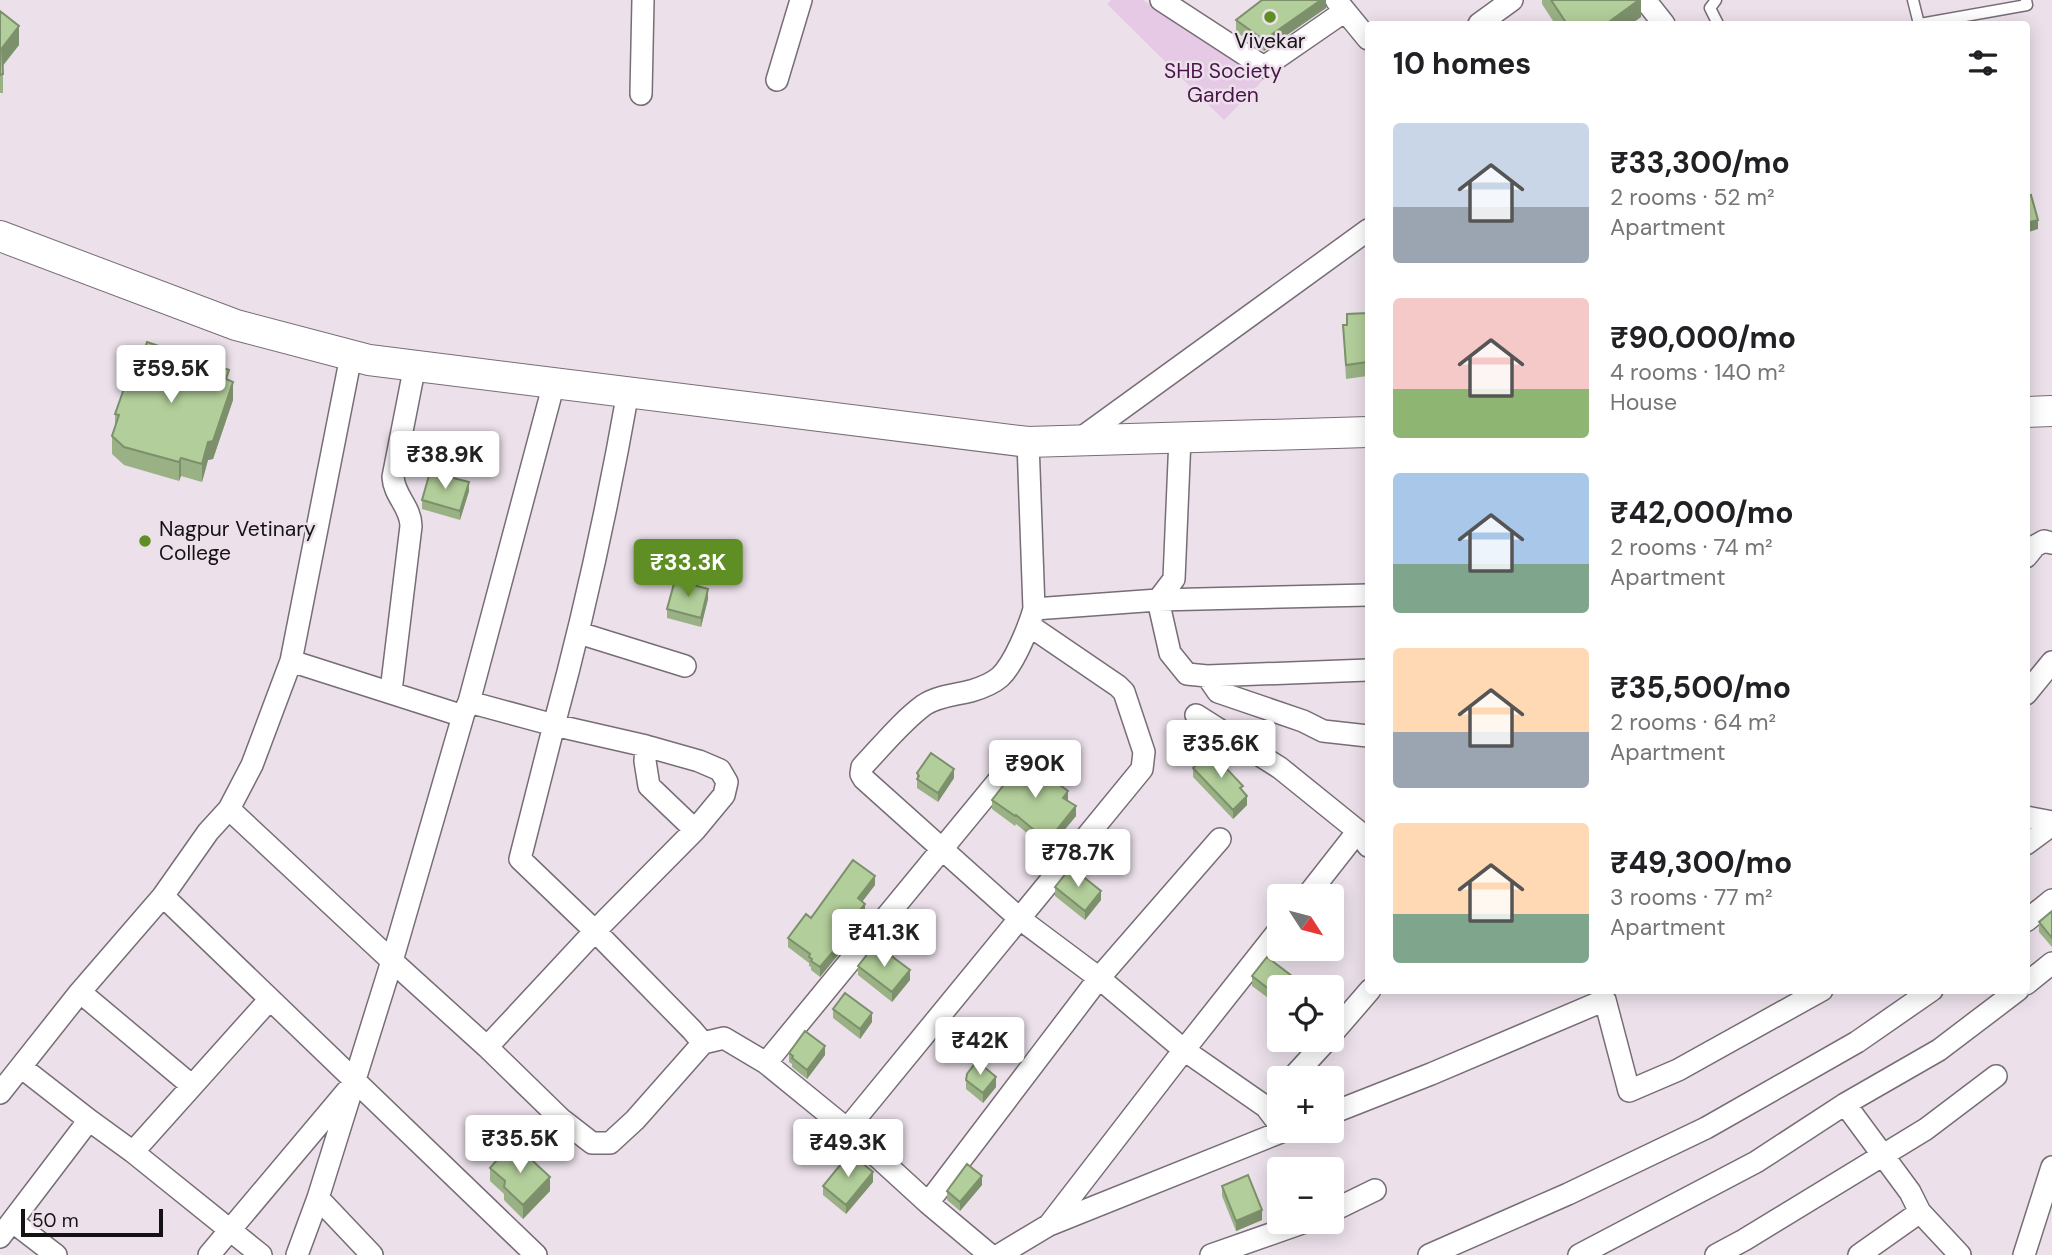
<!DOCTYPE html>
<html lang="en">
<head>
<meta charset="utf-8">
<style>
  body { margin:0; font-family:"DM Sans",sans-serif; background:#f6f6f6; color:#202124; height:100vh; display:flex; flex-direction:column; font-size:26px; white-space:nowrap }
  * { box-sizing:border-box; margin:0 }
  p { font-size:23px; color:#757577 }
  .icon { flex:none; width:38px; height:38px; fill:none; stroke:currentColor; stroke-width:2; stroke-linecap:round; stroke-linejoin:round }
  .map { position:relative; flex:1; overflow:hidden }
  .drawer { position:absolute; left:1365px; top:21px; width:665px; height:973px; display:flex; flex-direction:column; background:#fff; border-radius:7px; box-shadow:0 4px 18px #0003 }
  .drawer>* { flex:none }
  .needle { width:46px; rotate:126deg }
  .tools { position:absolute; left:1267px; top:884px; display:grid; gap:14px }
  .tools a { display:grid; place-items:center; width:77px; height:77px; border-radius:7px; background:#fff; box-shadow:0 4px 18px #0003; font-size:35px }
  .scale { position:absolute; left:21px; bottom:18px; width:142px; box-sizing:border-box; padding-left:7px; border:4px solid #151215; border-top:0; font-size:19px; line-height:24px; white-space:nowrap; color:#151215; -webkit-text-stroke:5px #ece1eb; paint-order:stroke }
  .price { position:absolute; translate:-50% -60px; padding:0 16px; border-radius:7px; background:#fff; color:#222; font-size:23px; line-height:46px; filter:drop-shadow(0 2px 4px #0008) }
  .price::after { content:''; position:absolute; left:50%; top:42px; width:21px; height:16px; margin-left:-10px; background:inherit; clip-path:polygon(0 0,100% 0,50% 100%) }
  .price.active { background:#5f8f24; color:#fff }
  ul { padding:0; list-style:none }
  li { display:flex; align-items:center; gap:21px; height:175px; padding:0 28px }
  li span { display:grid; place-items:center; flex:none; width:196px; height:140px; border-radius:7px; color:#555 }
  li>.icon { margin-inline-start:auto }
  span .icon { width:84px; height:84px; fill:#fffc; stroke-width:1 }
  li b { font-size:30px }
  h2 { display:flex; justify-content:space-between; align-items:center; height:84px; padding:0 28px; font-size:30px }
  .map>svg:first-child { display:block }
  .garden { fill:#e6c9e4 }
  .lines { fill:none; stroke-linecap:round; stroke-linejoin:round }
  .lane-casing { stroke:#776d76; stroke-width:13 }
  .street-casing { stroke:#776d76; stroke-width:24 }
  .secondary-casing { stroke:#776d76; stroke-width:32 }
  .lane { stroke:#fff; stroke-width:10 }
  .street { stroke:#fff; stroke-width:21 }
  .secondary { stroke:#fff; stroke-width:30 }
  .wall { fill:#99b184 }
  .shaded-wall { fill:#7d906c }
  .building { fill:#b2ce9a; stroke:#7d906c; stroke-width:2 }
  .poi-dot { fill:#5f8f24; stroke:#ece1eb; stroke-width:2.5 }
  .labels { text-anchor:middle; dominant-baseline:central; stroke-width:5; stroke-linejoin:round; paint-order:stroke }
  .poi-label { font-size:21px; fill:#151215; stroke:#ece1eb }
  .park-label { font-size:21px; fill:#491449; stroke:#ece1eb }
</style>
</head>
<body>
<div class="map">
<svg width="2052" height="1255" viewBox="0 0 2052 1255">
  <rect width="100%" height="100%" fill="#ece1eb"/>
  <path class="garden" d="M1111,0H1143L1264,79L1224,120L1107,4Z"/>
  <g class="lines">
    <g class="lane-casing">
      <path id="lane" d="M1716,0L1710,8L1718,24
        M1913,0L1919,24
        M1920,24L2027,5L2026,0"/>
    </g>
    <g class="street-casing">
      <path id="street" d="M1161,0L1264,67L1345,11
        M1336,0L1368,39
        M1645,0L1664,24
        M1479,24L1512,0
        M777,80L801,0
        M641,94L643,0
        M1077,441L1368,230
        M1028,442L1034,609L1158,600L1170,653L1187,674L1207,676L1218,692L1303,721L1323,731L1368,736
        M2026,557L2035,546L2044,541L2052,543
        M1158,600L1368,595
        M1158,600L1174,579L1180,438
        M1034,609C1029,627 1014,664 1000,677C992,684 981,688 971,691C955,695 938,696 924,705C901,722 882,746 862,767L861,774L864,779L1020,919L1099,978L1184,1050L1266,1107L1279,1124
        M579,633L685,666
        M291,661L463,716L392,961L487,1047L561,1119L592,1143H610L635,1120L703,1043L724,1038L766,1063L847,1129L928,1203L990,1255
        M1207,676L1368,670
        M391,691L411,526C411,507 394,496 393,477L415,365
        M2026,694L2052,662
        M469,702L554,725L520,859L595,931L692,1030L703,1043
        M463,715L469,702L554,383
        M1196,715L1280,768L1358,831L1368,846
        M646,746L645,761L649,786L695,830
        M229,809L392,961L318,1198L297,1255
        M2026,817L2052,822
        M2026,844L2052,825
        M163,896L536,1255
        M1307,896L1358,831
        M2026,921L2052,900
        M2026,984L2052,963
        M80,992L191,1085
        M1332,1034L1370,990
        M487,1047L595,931L695,830L724,795L727,782L720,770L699,761L646,746L554,725C584,615 608,505 628,392
        M766,1063L1012,764
        M21,1067L89,1120
        M1292,1078L1327,1040
        M0,1093L80,992L163,896L208,832L229,809L252,765L291,661L351,356
        M1845,1104L1910,1192L1920,1212L1960,1255
        M1332,1113L1431,1074L1605,1000L1629,1091L1678,1070L1822,990
        M847,1129L1142,769L1144,752L1124,692L1118,686L1030,626
        M133,1152L270,999
        M318,1198L372,1255
        M928,1203L1099,978L1220,839
        M1332,1211L1375,1190
        M13,1222L56,1255
        M1049,1225L1184,1050L1279,930
        M0,1237L89,1120L133,1152L261,1255
        M209,1255L347,1091
        M999,1255L1049,1225L1286,1130
        M1211,1255L1305,1222
        M1429,1255L1568,1194L1706,1128L1857,1042L1932,990
        M1579,1255L1756,1162L1845,1104L1939,1050L2018,990
        M1716,1255L1744,1240L1926,1129L1996,1076
        M1859,1255L1920,1212
        M2024,1255L2052,1167"/>
    </g>
    <g class="secondary-casing">
      <path id="secondary" d="M0,236L236,325L369,360L1028,442L1368,432
        M2026,412L2052,411"/>
    </g>
    <use href="#lane" class="lane"/>
    <use href="#street" class="street"/>
    <use href="#secondary" class="secondary"/>
  </g>
  <path class="wall" d="M1326,0V8L1264,51L1236,32V20Z
    M1542,0H1641V17L1631,24H1555L1542,4Z
    M0,11L19,45L3,66V93H0Z
    M1368,310V379L1367,376L1346,379L1343,325H1347L1368,313Z
    M229,380L233,400L213,459L208,460L202,482L181,476L179,481L124,465L112,454V436L115,428V414Z
    M469,491L460,520L422,509V500Z
    M708,599L701,627L667,618V609Z
    M1193,768L1243,791L1247,805L1233,819L1193,777Z
    M917,773L954,778L938,802L917,788Z
    M992,800H1068L1076,816L1051,846L1045,848L1016,824L1015,826L992,809Z
    M875,885L862,902L865,913L842,942V950L820,977L811,970V967L809,966V963L788,947V938L811,918Z
    M1055,887L1101,900L1085,920L1055,896Z
    M2052,911V947L2039,932V922Z
    M858,966L910,980L892,1002L858,975Z
    M1252,976L1301,987H1279V1006L1252,986Z
    M833,1009L872,1022L860,1039L833,1018Z
    M789,1053L825,1055L807,1079L792,1067V1064L789,1062Z
    M966,1080L996,1087L983,1103L966,1089Z
    M490,1168L550,1191L523,1219L504,1200V1194L490,1181Z
    M873,1182L846,1214L823,1195V1186Z
    M982,1185L960,1211L947,1200V1191Z
    M1222,1186L1262,1220L1236,1231L1222,1196Z"/>
  <path class="shaded-wall" d="M1321,0H1326V8L1264,51V40Z
    M1639,0H1641V17L1631,24H1606Z
    M19,26V45L2,66V48Z
    M2038,220V229L2026,233V223Z
    M233,382V400L213,459L208,460L202,482V464L208,442Z
    M181,458V476L179,481V462Z
    M469,482V491L460,520V511Z
    M708,589V599L701,627V618Z
    M954,769V778L938,802V793Z
    M1068,791V800L1063,807V798Z
    M1247,796V805L1233,819V810Z
    M1076,806V816L1051,846L1045,848V839Z
    M875,876V885L858,907V898Z
    M1101,891V900L1085,920V911Z
    M865,904V913L842,942V950L820,977V967L837,938Z
    M910,970V980L892,1002V992Z
    M872,1013V1022L860,1039V1029Z
    M825,1046V1055L807,1079V1070Z
    M996,1077V1087L983,1103V1093Z
    M873,1172V1182L846,1214V1205Z
    M982,1176V1185L960,1211V1202Z
    M550,1177V1191L523,1219V1205Z
    M1262,1210V1220L1236,1231V1221Z"/>
  <path class="building" d="M1262,0H1321L1264,40L1236,20Z
    M1551,0H1639L1606,24H1567Z
    M0,11L19,26L2,48L3,74L0,75Z
    M2031,195L2038,220L2026,223V196Z
    M1368,310V365L1367,362L1346,365L1343,325H1347V314L1368,313Z
    M147,342L229,370L226,379L233,382L213,441L208,442L202,464L181,458L179,462L124,447L112,436L119,415L115,414L138,349L144,351Z
    M430,472L469,482L460,511L422,500Z
    M675,580L708,589L701,618L667,609Z
    M1210,751L1243,786L1240,788L1247,796L1233,810L1193,768Z
    M931,753L954,769L938,793L917,779L919,776L917,773Z
    M1024,759L1068,791L1063,798L1076,806L1051,837L1045,839L1016,815L1015,816L992,800Z
    M853,860L875,876L858,898L865,904L837,938L842,941L820,967L811,961L812,959L809,957L810,954L788,938L806,914L811,918Z
    M1071,867L1101,891L1085,911L1055,887Z
    M2052,911V938L2039,922Z
    M873,947L884,955L886,952L910,970L892,992L858,966Z
    M1267,957L1301,983L1298,987H1279V997L1252,976Z
    M845,993L872,1013L860,1029L833,1009Z
    M805,1031L825,1046L807,1070L792,1058L793,1056L789,1053Z
    M977,1061L996,1077L983,1093L966,1080L967,1074Z
    M519,1148L550,1177L523,1205L504,1187L505,1181L490,1168L504,1152L510,1157Z
    M850,1153L873,1172L846,1205L823,1186Z
    M967,1164L982,1176L960,1202L947,1191Z
    M1248,1175L1262,1210L1236,1221L1222,1186Z"/>
  <g class="poi-dot">
    <circle cx="1270" cy="17" r="7"/>
    <circle cx="145" cy="541" r="7"/>
  </g>
  <g class="labels">
    <g class="poi-label">
      <text x="1270" y="41">Vivekar</text>
      <text x="159" y="529" text-anchor="start">Nagpur Vetinary<tspan x="159" dy="24">College</tspan></text>
    </g>
    <g class="park-label">
      <text x="1223" y="71">SHB Society<tspan x="1223" dy="24">Garden</tspan></text>
    </g>
  </g>
</svg>
<div class="tools">
<a><svg class="needle" viewBox="-14 -14 28 28"><path d="M0-13l5 13h-10z" fill="#e53935"/><path d="M0 13l5-13h-10z" fill="#757577"/></svg></a>
<a><svg class="icon" aria-label="locate" viewBox="0 0 24 24"><circle cx="12" cy="12" r="6"/><path d="M12 2v4M12 18v4M2 12h4M18 12h4"/></svg></a>
<a>+</a>
<a>−</a>
</div>
<div class="scale">50 m</div>
<b class="price" style="left:171px;top:405px">₹59.5K</b>
<b class="price" style="left:445px;top:491px">₹38.9K</b>
<b class="price active" style="left:688px;top:599px">₹33.3K</b>
<b class="price" style="left:1221px;top:780px">₹35.6K</b>
<b class="price" style="left:1035px;top:800px">₹90K</b>
<b class="price" style="left:1078px;top:889px">₹78.7K</b>
<b class="price" style="left:884px;top:969px">₹41.3K</b>
<b class="price" style="left:980px;top:1077px">₹42K</b>
<b class="price" style="left:520px;top:1175px">₹35.5K</b>
<b class="price" style="left:848px;top:1179px">₹49.3K</b>
<section class="drawer">
<h2>10 homes<svg class="icon" aria-label="filters" viewBox="0 0 24 24"><path d="M4 7h16M4 17h16"/><circle cx="9" cy="7" r="2"/><circle cx="15" cy="17" r="2"/></svg></h2>
<ul>
<li><span style="background:linear-gradient(#c9d6e8 60%,#9aa5b1 0)"><svg class="icon" aria-label="home" viewBox="0 0 24 24"><path d="M3 11l9-7 9 7M6 9v11h12V9"/></svg></span><div><b>₹33,300/mo</b><p>2 rooms · 52 m²</p><p>Apartment</p></div></li>
<li><span style="background:linear-gradient(#f6c9c9 65%,#8fb573 0)"><svg class="icon" aria-label="home" viewBox="0 0 24 24"><path d="M3 11l9-7 9 7M6 9v11h12V9"/></svg></span><div><b>₹90,000/mo</b><p>4 rooms · 140 m²</p><p>House</p></div></li>
<li><span style="background:linear-gradient(#a9c7e8 65%,#7fa58c 0)"><svg class="icon" aria-label="home" viewBox="0 0 24 24"><path d="M3 11l9-7 9 7M6 9v11h12V9"/></svg></span><div><b>₹42,000/mo</b><p>2 rooms · 74 m²</p><p>Apartment</p></div></li>
<li><span style="background:linear-gradient(#ffd9b3 60%,#9aa5b1 0)"><svg class="icon" aria-label="home" viewBox="0 0 24 24"><path d="M3 11l9-7 9 7M6 9v11h12V9"/></svg></span><div><b>₹35,500/mo</b><p>2 rooms · 64 m²</p><p>Apartment</p></div></li>
<li><span style="background:linear-gradient(#ffd9b3 65%,#7fa58c 0)"><svg class="icon" aria-label="home" viewBox="0 0 24 24"><path d="M3 11l9-7 9 7M6 9v11h12V9"/></svg></span><div><b>₹49,300/mo</b><p>3 rooms · 77 m²</p><p>Apartment</p></div></li>
</ul>
</section>
</div>
</body>
</html>
